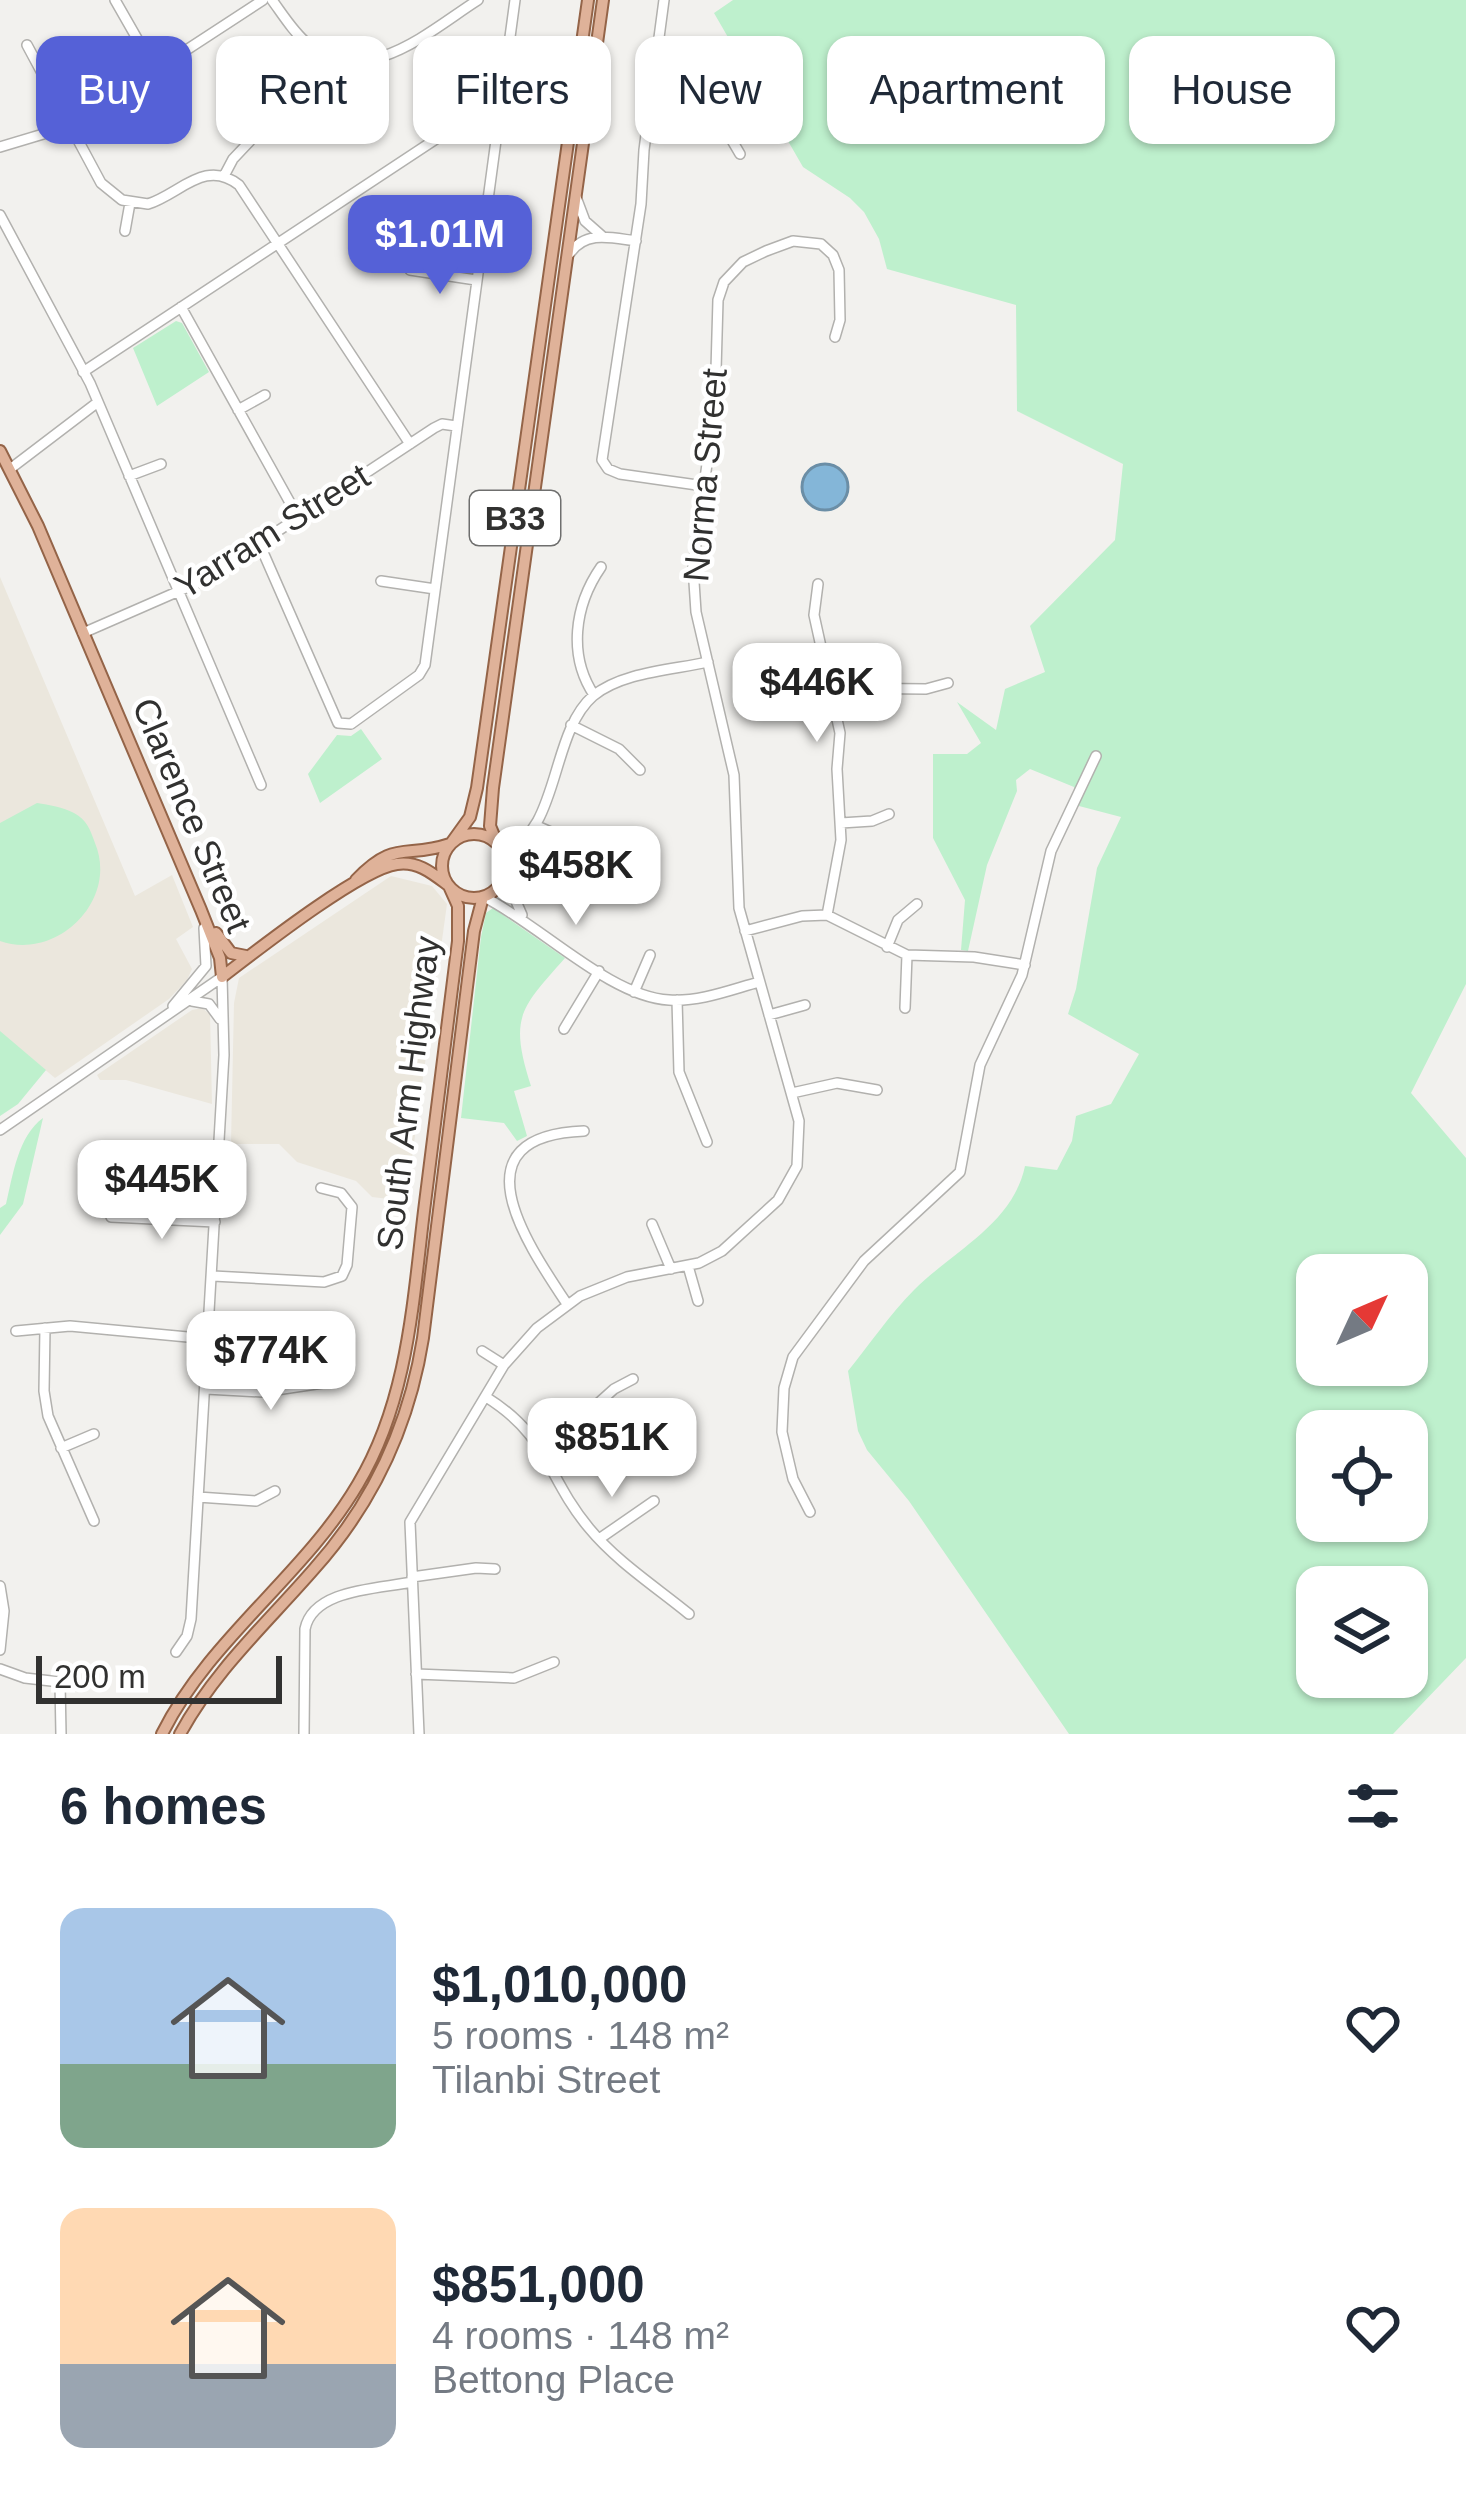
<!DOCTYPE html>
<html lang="en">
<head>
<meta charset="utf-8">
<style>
  body { margin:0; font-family:Arial,sans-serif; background:#f2f2f3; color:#1f2937; height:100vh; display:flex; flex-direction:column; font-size:45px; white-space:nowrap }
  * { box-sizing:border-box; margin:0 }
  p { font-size:39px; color:#747a83 }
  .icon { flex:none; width:66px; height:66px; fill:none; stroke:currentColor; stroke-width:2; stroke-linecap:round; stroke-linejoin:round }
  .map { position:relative; height:1734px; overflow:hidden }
  .side { display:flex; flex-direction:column; background:#fff; flex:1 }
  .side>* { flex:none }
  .top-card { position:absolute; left:36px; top:36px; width:1395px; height:108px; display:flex; gap:24px }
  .needle { width:78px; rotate:46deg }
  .buttons { position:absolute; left:1296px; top:1254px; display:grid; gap:24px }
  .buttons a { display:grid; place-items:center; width:132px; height:132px; border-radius:24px; background:#fff; box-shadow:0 3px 9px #0004; font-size:60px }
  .scale { position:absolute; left:36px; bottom:30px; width:246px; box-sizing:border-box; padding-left:12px; border:6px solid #313130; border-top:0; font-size:33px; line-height:42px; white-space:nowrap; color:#313130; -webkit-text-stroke:9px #fff; paint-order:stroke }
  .price { position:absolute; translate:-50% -102px; padding:0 27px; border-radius:24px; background:#fff; color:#222; font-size:39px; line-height:78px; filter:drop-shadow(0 3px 6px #0008) }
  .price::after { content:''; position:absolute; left:50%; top:72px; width:36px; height:27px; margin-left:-18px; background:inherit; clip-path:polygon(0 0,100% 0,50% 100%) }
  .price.active { background:#5561d7; color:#fff }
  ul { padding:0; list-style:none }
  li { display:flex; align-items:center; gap:36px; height:300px; padding:0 60px }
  li span { display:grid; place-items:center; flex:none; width:336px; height:240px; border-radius:24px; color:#555 }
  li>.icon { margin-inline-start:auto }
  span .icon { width:144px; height:144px; fill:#fffc; stroke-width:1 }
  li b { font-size:51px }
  h2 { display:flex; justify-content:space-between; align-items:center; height:144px; padding:0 60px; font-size:51px }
  .pill { padding:0 42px; border-radius:24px; background:#fff; box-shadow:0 3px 9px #0004; font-size:42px; line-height:108px }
  .pill.active { background:#5561d7; color:#fff }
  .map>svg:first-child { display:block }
  .built { fill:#ebe7dd }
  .green { fill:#bef0cd; fill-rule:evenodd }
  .water { fill:#84b6d8; stroke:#6b8ea6; stroke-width:3 }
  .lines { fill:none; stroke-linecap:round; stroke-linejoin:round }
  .minor-casing { stroke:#b2b1ae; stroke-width:12 }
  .major-casing { stroke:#946448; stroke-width:14 }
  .minor { stroke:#fff; stroke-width:9 }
  .major { stroke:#dfb299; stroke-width:10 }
  .labels { text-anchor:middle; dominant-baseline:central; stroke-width:9; stroke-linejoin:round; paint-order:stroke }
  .shield { fill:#fff; stroke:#6f6f6e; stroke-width:3 }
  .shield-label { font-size:33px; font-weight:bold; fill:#313130 }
  .street-label { font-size:36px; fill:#313130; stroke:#fff }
</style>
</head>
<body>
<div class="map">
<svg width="1466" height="1734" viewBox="0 0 1466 1734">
  <rect width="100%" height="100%" fill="#f2f1ee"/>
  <path class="built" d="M0,577L135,896L172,875L193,927L176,939L192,969L187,980L169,999L55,1078L0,1032Z
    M391,876L432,886L447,904L406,1201L372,1197L356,1181L297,1162L279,1144H231L234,1003L239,978Z
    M202,1008L210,1014L212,1104L126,1080H100L97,1075L192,1010Z"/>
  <path class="green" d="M733,0H1466V984L1411,1093L1466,1158V1658L1393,1734H1069L909,1501L867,1450L858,1431L848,1371C870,1344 890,1314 914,1290C953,1251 1013,1224 1025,1166L1057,1170L1072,1141L1076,1116L1111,1104L1139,1054L1068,1014L1076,989L1097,868L1121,817L1079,806L1074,787L1030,769L1016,780L1017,791L987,865L968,951L961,950L965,900L933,838V754H967L981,743L957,702L996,730L1005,689L1045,672L1030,626L1115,540L1123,464L1017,411L1016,305L887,269L879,239L864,212L850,198L803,167L714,13ZM1317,1275H1407V1365H1317ZM1317,1431H1407V1521H1317ZM1317,1587H1407V1677H1317Z
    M176,321L182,323L209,372L157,406L133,348Z
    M361,729L382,759L320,803L308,774L337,735L351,736Z
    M37,803C49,805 63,807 74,813C87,820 90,829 95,843C119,901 56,961 0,941V823Z
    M493,908L565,958C520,1009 509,1017 531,1086L514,1091L527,1136L517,1141L504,1123L461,1118L481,937L486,913Z
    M0,1031L46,1070L18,1104L0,1116Z
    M43,1118L23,1204L0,1235V1208L6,1204C13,1175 18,1136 43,1118Z"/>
  <path class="water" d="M802 487a23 23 0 1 1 46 0a23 23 0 1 1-46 0Z"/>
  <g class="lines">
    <g class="minor-casing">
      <path id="minor" d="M115,0L155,70
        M272,0C283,15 294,33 308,44C367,90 429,31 478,0
        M664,0L644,150L641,204L602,460L608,469L620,474L704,486
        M27,45L101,183L122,200L148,204C180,194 205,158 239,185L410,444
        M655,66L696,79L740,154
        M347,88L349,60
        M0,147L70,126L263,0
        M224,176L233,159L250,141
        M576,197L585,221L602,236
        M0,215L90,383L261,785
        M125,231L130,203
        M570,253C586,230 612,238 636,241
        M410,270L476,280
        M181,307L298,517
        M83,372L489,104L501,101
        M238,410L265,395
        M10,469L98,402
        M129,476L161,464
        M259,543L338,723L351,724L419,675L425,665L515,0
        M381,581L435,589
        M818,584L814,615L840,733L837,769L841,840L827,915
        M83,633L202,581L434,428L442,424L456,426
        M832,688L926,689L948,683
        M594,695C568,656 574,606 601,567
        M571,725L619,749L640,770
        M841,823L872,821L889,814
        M535,825L609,858H638
        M503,850C560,836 549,734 593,696C622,672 672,670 708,662
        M505,876L522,915
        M484,897C539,924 610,997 669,1000C700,1002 730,990 759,982
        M745,931L802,916L827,915L907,955L974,957L1025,965
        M887,947L898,920L917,904
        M634,992L650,955
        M677,1000L679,1072L707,1142
        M192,1001L209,1004L220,1019
        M173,1006L206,966L204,928
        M905,1008L907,955
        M769,1015L805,1005
        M564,1029L599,971
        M792,1093L837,1083L877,1090
        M0,1130L222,977
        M111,1217L215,1222
        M652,1224L671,1269
        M688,1266L698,1301
        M213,1276L324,1282L342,1276L347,1265L352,1207L341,1193L321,1188
        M567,1304C525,1241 454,1136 584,1131
        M45,1328L44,1391L48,1416L94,1521
        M16,1331L70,1326L209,1339
        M482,1351L504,1365
        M206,1389L263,1392L336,1381
        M486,1397C550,1437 545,1475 589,1528C616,1561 656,1587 689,1614
        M61,1448L94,1434
        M544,1452L614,1389L633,1379
        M198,1497L256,1501L275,1491
        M810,1512L793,1479L782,1432L784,1388L793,1357L864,1261L960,1172L980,1065L1022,975L1051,851L1096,756
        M599,1539L654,1501
        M412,1577L476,1568L495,1569
        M0,1586L4,1611L0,1650
        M176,1652L187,1636L191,1619L224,1055L222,977
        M0,1669L25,1678L60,1682L61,1734
        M416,1674L514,1678L554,1662
        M304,1734L305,1629C313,1589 378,1589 412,1582
        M419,1734L410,1522L504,1365L537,1328L580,1296L627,1277L699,1263L722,1251L778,1200L797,1166L799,1121L739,908L734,775L696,612L693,567L715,405L718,300L724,282L743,262L766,251L793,241L821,244L833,255L839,270L840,320L835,337"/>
    </g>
    <g class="major-casing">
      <path id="major" d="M0,451L38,526L201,910L220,958L222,977
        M442 866a32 32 0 1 1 64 0a32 32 0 1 1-64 0Z
        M452,842L470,817L477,788L588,0
        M497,843L490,826L493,788L603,0
        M356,880C395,839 405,859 450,844
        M216,933L231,953L246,956
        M222,977C256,951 360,869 397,864C418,861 432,873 448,885
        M162,1734C210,1638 304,1576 358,1484C409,1399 413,1298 425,1203C436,1115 447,1028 458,941V906L449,886
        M180,1734C214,1671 268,1622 314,1569C374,1502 409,1426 423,1338L474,931L483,897"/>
    </g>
    <use href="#minor" class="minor"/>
    <use href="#major" class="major"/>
  </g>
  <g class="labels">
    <rect class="shield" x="470" y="491" width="90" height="54" rx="9"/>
    <g class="shield-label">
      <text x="515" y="518">B33</text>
    </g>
    <g class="street-label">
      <text transform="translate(705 475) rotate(-85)">Norma Street</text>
      <text transform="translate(272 531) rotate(-32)">Yarram Street</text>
      <text transform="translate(192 815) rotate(67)">Clarence Street</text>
      <text transform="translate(408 1093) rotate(-83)">South Arm Highway</text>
    </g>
  </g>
</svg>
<div class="buttons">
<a><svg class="needle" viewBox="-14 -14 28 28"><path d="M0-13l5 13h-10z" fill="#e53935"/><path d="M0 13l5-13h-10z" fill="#747a83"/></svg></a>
<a><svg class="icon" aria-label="locate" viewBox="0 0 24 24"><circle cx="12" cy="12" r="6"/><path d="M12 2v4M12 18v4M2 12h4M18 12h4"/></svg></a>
<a><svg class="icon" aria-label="layers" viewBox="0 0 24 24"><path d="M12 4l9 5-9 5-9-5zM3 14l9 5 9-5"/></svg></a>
</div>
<div class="scale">200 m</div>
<b class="price active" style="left:440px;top:297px">$1.01M</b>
<b class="price" style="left:817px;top:745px">$446K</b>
<b class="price" style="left:576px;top:928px">$458K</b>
<b class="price" style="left:162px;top:1242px">$445K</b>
<b class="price" style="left:271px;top:1413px">$774K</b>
<b class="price" style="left:612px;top:1500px">$851K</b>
<div class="top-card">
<a class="pill active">Buy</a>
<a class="pill">Rent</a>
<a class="pill">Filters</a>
<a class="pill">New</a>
<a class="pill">Apartment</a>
<a class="pill">House</a>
</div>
</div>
<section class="side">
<h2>6 homes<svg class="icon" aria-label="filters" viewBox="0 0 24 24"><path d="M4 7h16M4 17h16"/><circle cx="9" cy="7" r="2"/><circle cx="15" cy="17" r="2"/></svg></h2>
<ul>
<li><span style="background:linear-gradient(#a9c7e8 65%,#7fa58c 0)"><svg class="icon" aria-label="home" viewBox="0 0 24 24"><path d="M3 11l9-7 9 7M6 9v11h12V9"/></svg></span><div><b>$1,010,000</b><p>5 rooms · 148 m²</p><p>Tilanbi Street</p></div><svg class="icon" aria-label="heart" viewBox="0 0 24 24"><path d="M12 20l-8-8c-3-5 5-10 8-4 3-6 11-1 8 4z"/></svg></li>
<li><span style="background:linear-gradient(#ffd9b3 65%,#9aa5b1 0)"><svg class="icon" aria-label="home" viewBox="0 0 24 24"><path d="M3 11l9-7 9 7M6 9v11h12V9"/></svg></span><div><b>$851,000</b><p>4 rooms · 148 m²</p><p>Bettong Place</p></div><svg class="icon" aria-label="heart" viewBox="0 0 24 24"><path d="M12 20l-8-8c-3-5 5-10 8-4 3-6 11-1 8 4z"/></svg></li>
</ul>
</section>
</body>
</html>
